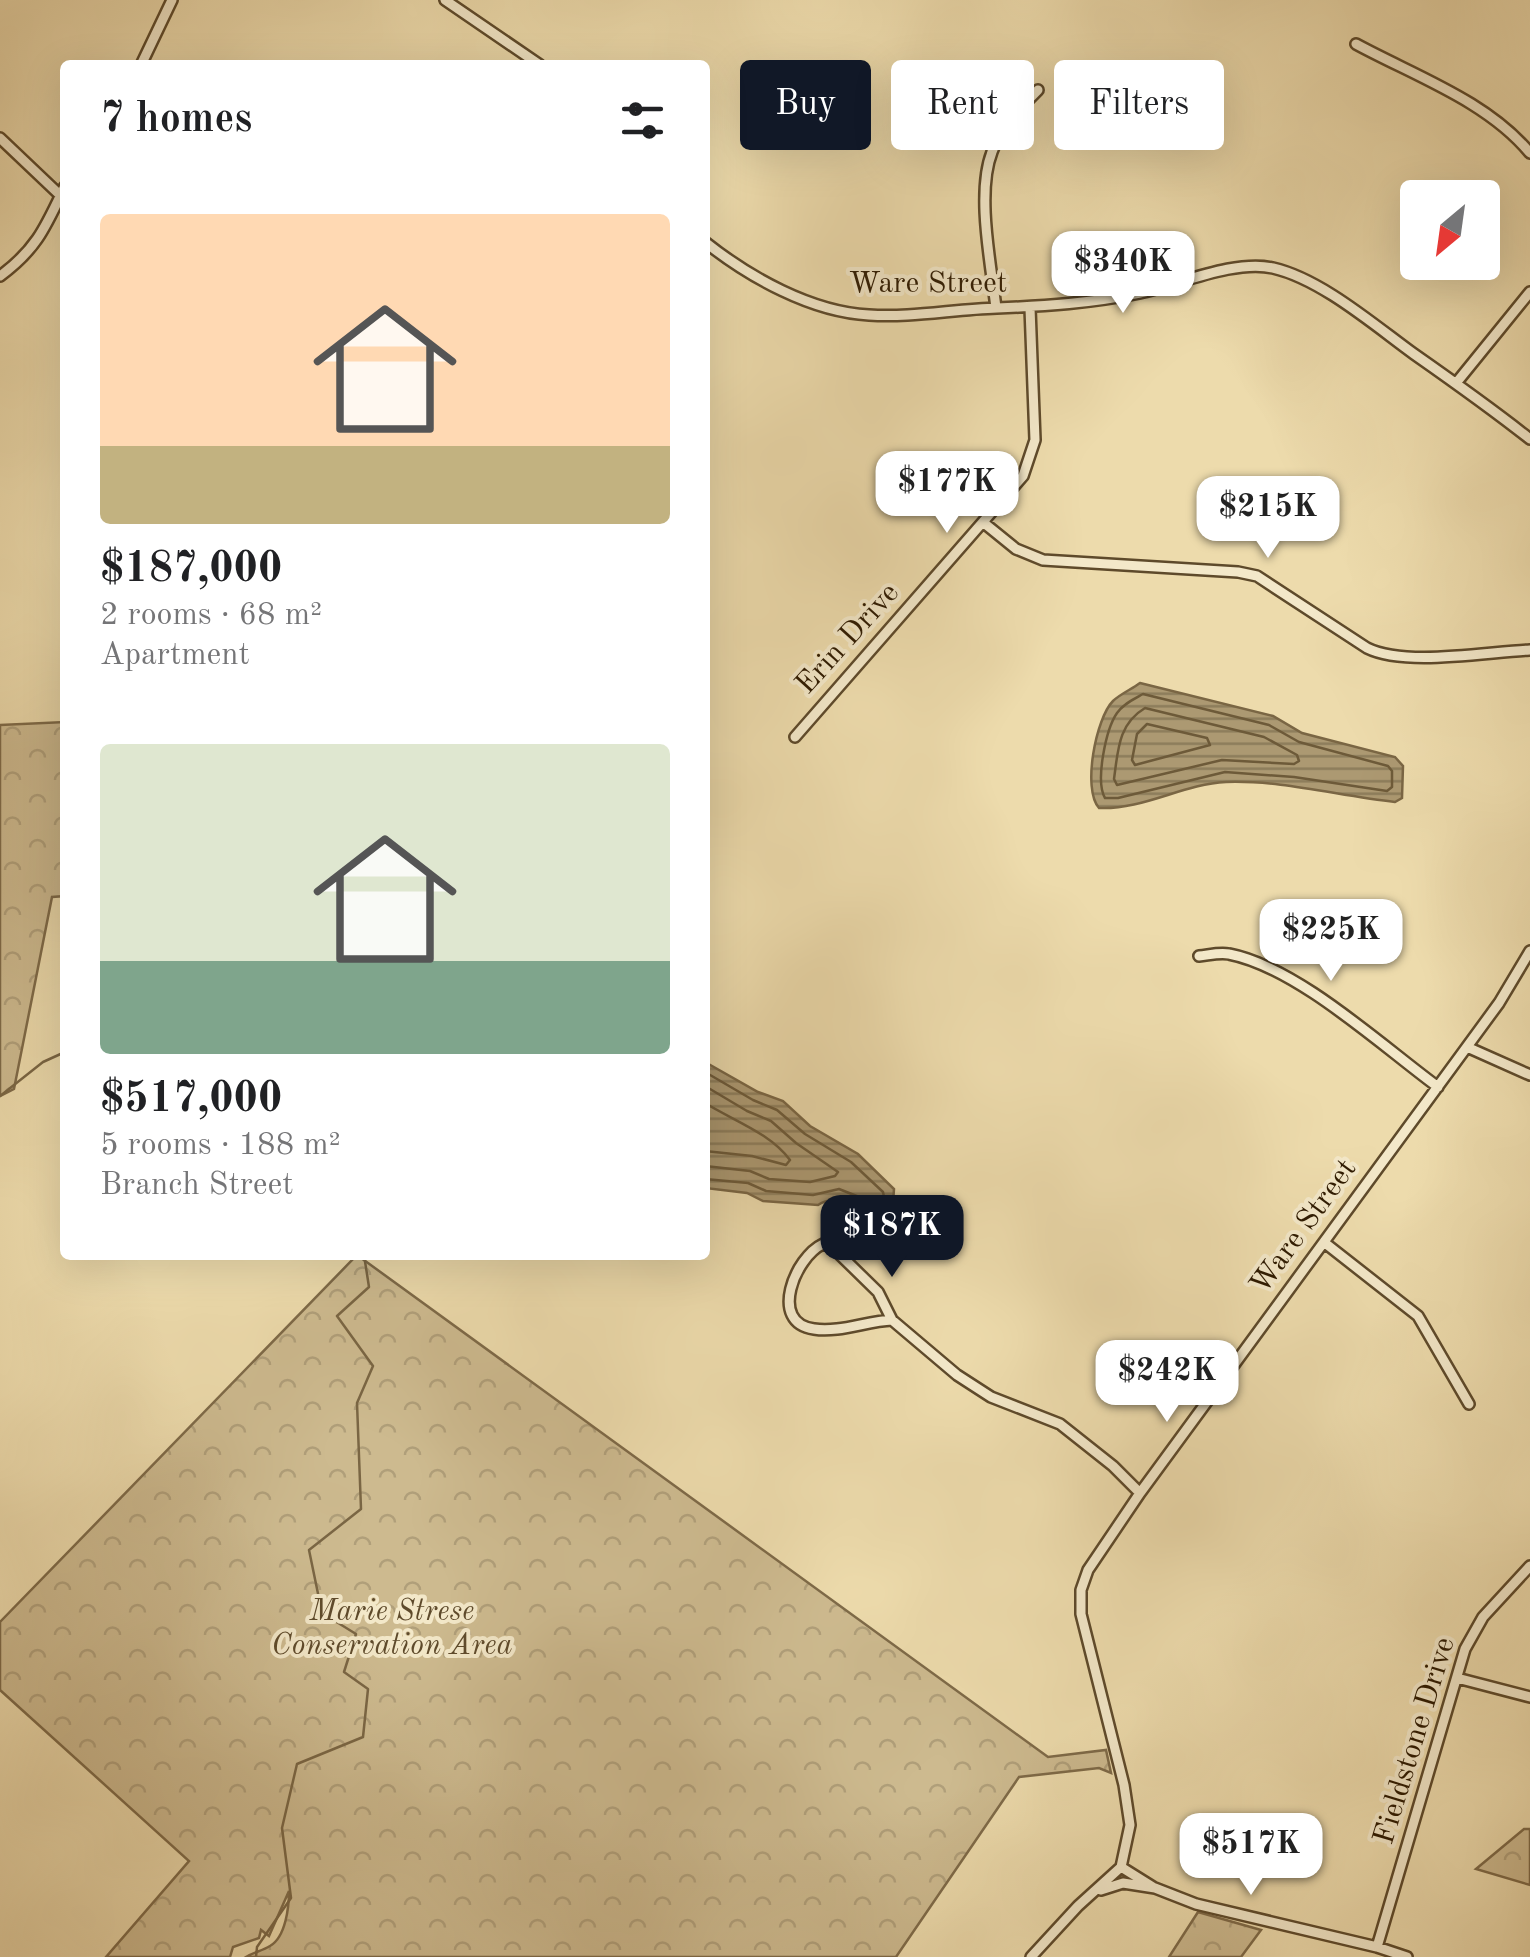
<!DOCTYPE html>
<html lang="en">
<head>
<meta charset="utf-8">
<style>
  body { margin:0; font-family:"Old Standard TT",serif; background:#f2f2f2; color:#202124; height:100vh; display:flex; flex-direction:column; font-size:38px; white-space:nowrap }
  * { box-sizing:border-box; margin:0 }
  p { font-size:32px; color:#757577 }
  .icon { flex:none; width:55px; height:55px; fill:none; stroke:currentColor; stroke-width:2; stroke-linecap:round; stroke-linejoin:round }
  .map { position:relative; flex:1; overflow:hidden }
  .sheet { position:absolute; left:60px; top:60px; width:650px; height:1200px; display:flex; flex-direction:column; background:#fff; border-radius:10px; box-shadow:0 10px 40px #0002 }
  .sheet>* { flex:none }
  .guide { position:absolute; left:740px; top:60px; width:640px; height:90px; display:flex; gap:20px }
  .needle { width:65px; rotate:209deg }
  .buttons { position:absolute; left:1400px; top:180px; display:grid; gap:20px }
  .buttons a { display:grid; place-items:center; width:100px; height:100px; border-radius:10px; background:#fff; box-shadow:0 10px 40px #0002; font-size:50px }
  .price { position:absolute; translate:-50% -85px; padding:0 22px; border-radius:20px; background:#fff; color:#222; font-size:32px; line-height:65px; filter:drop-shadow(0 2px 5px #0008) }
  .price::after { content:''; position:absolute; left:50%; top:60px; width:30px; height:22px; margin-left:-15px; background:inherit; clip-path:polygon(0 0,100% 0,50% 100%) }
  .price.current { background:#111827; color:#fff }
  ul { padding:0; list-style:none }
  li { display:grid; align-content:center; gap:20px; height:530px; padding:0 40px }
  li span { display:grid; place-items:center; height:310px; border-radius:10px; color:#555 }
  li>.icon { margin-inline-start:auto }
  span .icon { width:180px; height:180px; fill:#fffc; stroke-width:1 }
  li b { font-size:42px }
  h2 { display:flex; justify-content:space-between; align-items:center; height:120px; padding:0 40px; font-size:42px }
  .chip { padding:0 35px; border-radius:10px; background:#fff; box-shadow:0 10px 40px #0002; font-size:35px; line-height:90px }
  .chip.current { background:#111827; color:#fff }
  .map>svg:first-child { display:block }
  .forest { fill:url(#forest-crowns); stroke:#7e6a48; stroke-width:2.5 }
  .water { fill:url(#water-rules); stroke:#7a6644; stroke-width:2.5 }
  .lines { fill:none; stroke-linecap:round; stroke-linejoin:round }
  .shore { stroke:#6d5a39; stroke-width:2.5 }
  .stream { stroke:#7a6644; stroke-width:2.5 }
  .minor-casing { stroke:#5e4a2b; stroke-width:14 }
  .minor { stroke:#f3e8c9; stroke-width:9 }
  .labels { text-anchor:middle; dominant-baseline:central; stroke-width:8; stroke-linejoin:round; paint-order:stroke }
  .street-label { font-size:30px; fill:#2e1a00; stroke:#f3e8c9 }
  .park-label { font-size:30px; font-style:italic; fill:#5e4a2b; stroke:#f3e8c9 }
</style>
</head>
<body>
<div class="map">
<svg width="1530" height="1957" viewBox="0 0 1530 1957">
  <defs>
    <pattern id="forest-crowns" width="20" height="18" patternUnits="userSpaceOnUse" patternTransform="scale(2.5)"><rect width="20" height="18" fill="#cdba8f"/><path d="M2 6a3 3 0 1 1 6 0M12 15a3 3 0 1 1 6 0" fill="none" stroke="#b09f7a"/></pattern>
    <pattern id="water-rules" width="6" height="5" patternUnits="userSpaceOnUse" patternTransform="scale(2.5)"><rect width="6" height="5" fill="#ac9972"/><path d="M0 2.5h6" fill="none" stroke="#8c7c5b"/></pattern>
  </defs>
  <rect width="100%" height="100%" fill="#eddbac"/>
  <filter id="stains"><feTurbulence type="fractalNoise" baseFrequency=".002" numOctaves="4"/><feColorMatrix values="0 0 0 0 .2 0 0 0 0 .09 0 0 0 0 .02 0 0 0 .5 -.17"/></filter>
  <radialGradient id="worn" r=".72"><stop offset=".6" stop-color="#630" stop-opacity="0"/><stop offset="1" stop-color="#630" stop-opacity=".3"/></radialGradient>
  <path class="forest" d="M65,722V896L52,897L14,1089L0,1096V725Z
    M357,1255L1048,1757L1106,1750L1111,1773L1099,1768L1019,1777L896,1957H246C254,1952 262,1951 270,1946C286,1937 289,1906 289,1891L269,1936L261,1930L259,1938L233,1947L230,1957H106L189,1861L0,1690V1622Z
    M1524,1829H1530V1885L1476,1869Z
    M1198,1912L1261,1930L1241,1957H1169Z"/>
  <path class="water" d="M1140,683L1273,716L1302,733L1395,757L1403,766L1402,798L1395,802C1339,796 1282,780 1226,782C1183,784 1143,810 1099,808C1082,789 1096,718 1113,701C1120,694 1132,689 1140,683Z
    M705,1062L758,1092L783,1101L810,1126L858,1154L894,1189L893,1203L879,1214C857,1212 839,1191 818,1205L763,1201L747,1193L705,1188Z"/>
  <g class="lines">
    <path class="shore" d="M1143,694L1269,725L1299,742L1388,766L1392,771V787L1387,791L1294,777L1225,772L1118,798H1105C1095,781 1106,729 1117,713C1123,704 1134,699 1143,694Z
      M1145,708L1264,737L1297,755L1299,761L1294,764L1222,760L1117,785L1114,779C1118,751 1118,724 1145,708Z
      M1147,724L1207,738L1210,745L1135,765L1132,760L1137,734Z
      M705,1072L753,1100L777,1110L805,1134L851,1162L883,1192L884,1197L877,1204L839,1189L813,1195L766,1191L748,1183L705,1179
      M705,1086L747,1111L771,1121L796,1143L838,1172L835,1176L810,1182L769,1179L750,1171L705,1166
      M705,1103C734,1121 770,1133 790,1160L786,1165L752,1156L705,1151"/>
    <path class="stream" d="M0,1096L43,1062L65,1052
      M256,1957L257,1947L291,1898L282,1828L297,1764L363,1737L368,1689L344,1672L356,1634L322,1613L309,1550L361,1509L357,1403L373,1366L337,1316L369,1287L364,1255"/>
    <g class="minor-casing">
      <path id="minor" d="M445,0L540,65
        M1356,44C1415,76 1487,101 1530,153
        M141,65L172,0
        M0,138L61,196
        M705,242C749,277 811,312 869,315C911,318 955,309 997,308C1046,306 1092,303 1140,293C1178,285 1235,259 1273,268C1321,279 1374,325 1414,354C1454,382 1492,409 1530,439
        M0,276C37,249 46,226 65,186
        M996,308C991,264 976,193 992,152C1001,127 1020,108 1038,90
        M1457,382L1530,292
        M984,523L1016,549L1043,560L1238,572L1257,576L1367,648C1405,667 1486,652 1530,650
        M795,737L1023,476L1035,440L1030,308
        M1199,956C1209,955 1220,952 1229,954C1297,967 1382,1046 1438,1087
        M1467,1047L1530,1075
        M1325,1243L1418,1316L1469,1404
        M892,1320C867,1321 839,1333 814,1329C768,1323 795,1257 823,1244L832,1247L878,1292L892,1320L957,1375L991,1397L1060,1424L1113,1466L1140,1493
        M1457,1678L1530,1697
        M1121,1867L1153,1887
        M1101,1890L1123,1883L1155,1888L1196,1904L1377,1947L1407,1957
        M1377,1947L1465,1649L1483,1617L1530,1566
        M1031,1957L1078,1906L1121,1867L1130,1825L1124,1785L1081,1614V1590L1088,1570L1140,1493L1499,1003L1530,951"/>
    </g>
    <use href="#minor" class="minor"/>
  </g>
  <g class="labels">
    <g class="street-label">
      <text x="928" y="284">Ware Street</text>
      <text transform="translate(848 639) rotate(-48)">Erin Drive</text>
      <text transform="translate(1304 1227) rotate(-54)">Ware Street</text>
      <text transform="translate(1415 1741) rotate(-73)">Fieldstone Drive</text>
    </g>
    <g class="park-label">
      <text x="392" y="1612">Marie Strese<tspan x="392" dy="34">Conservation Area</tspan></text>
    </g>
  </g>
  <rect width="100%" height="100%" filter="url(#stains)"/>
  <rect width="100%" height="100%" fill="url(#worn)"/>
</svg>
<div class="buttons">
<a><svg class="needle" viewBox="-14 -14 28 28"><path d="M0-13l5 13h-10z" fill="#e53935"/><path d="M0 13l5-13h-10z" fill="#757577"/></svg></a>
</div>
<b class="price" style="left:1123px;top:316px">$340K</b>
<b class="price" style="left:947px;top:536px">$177K</b>
<b class="price" style="left:1268px;top:561px">$215K</b>
<b class="price" style="left:1331px;top:984px">$225K</b>
<b class="price current" style="left:892px;top:1280px">$187K</b>
<b class="price" style="left:1167px;top:1425px">$242K</b>
<b class="price" style="left:1251px;top:1898px">$517K</b>
<div class="guide">
<a class="chip current">Buy</a>
<a class="chip">Rent</a>
<a class="chip">Filters</a>
</div>
<section class="sheet">
<h2>7 homes<svg class="icon" aria-label="filters" viewBox="0 0 24 24"><path d="M4 7h16M4 17h16"/><circle cx="9" cy="7" r="2"/><circle cx="15" cy="17" r="2"/></svg></h2>
<ul>
<li><span style="background:linear-gradient(#ffd9b3 75%,#c2b280 0)"><svg class="icon" aria-label="home" viewBox="0 0 24 24"><path d="M3 11l9-7 9 7M6 9v11h12V9"/></svg></span><div><b>$187,000</b><p>2 rooms · 68 m²</p><p>Apartment</p></div></li>
<li><span style="background:linear-gradient(#dfe7d0 70%,#7fa58c 0)"><svg class="icon" aria-label="home" viewBox="0 0 24 24"><path d="M3 11l9-7 9 7M6 9v11h12V9"/></svg></span><div><b>$517,000</b><p>5 rooms · 188 m²</p><p>Branch Street</p></div></li>
</ul>
</section>
</div>
</body>
</html>
